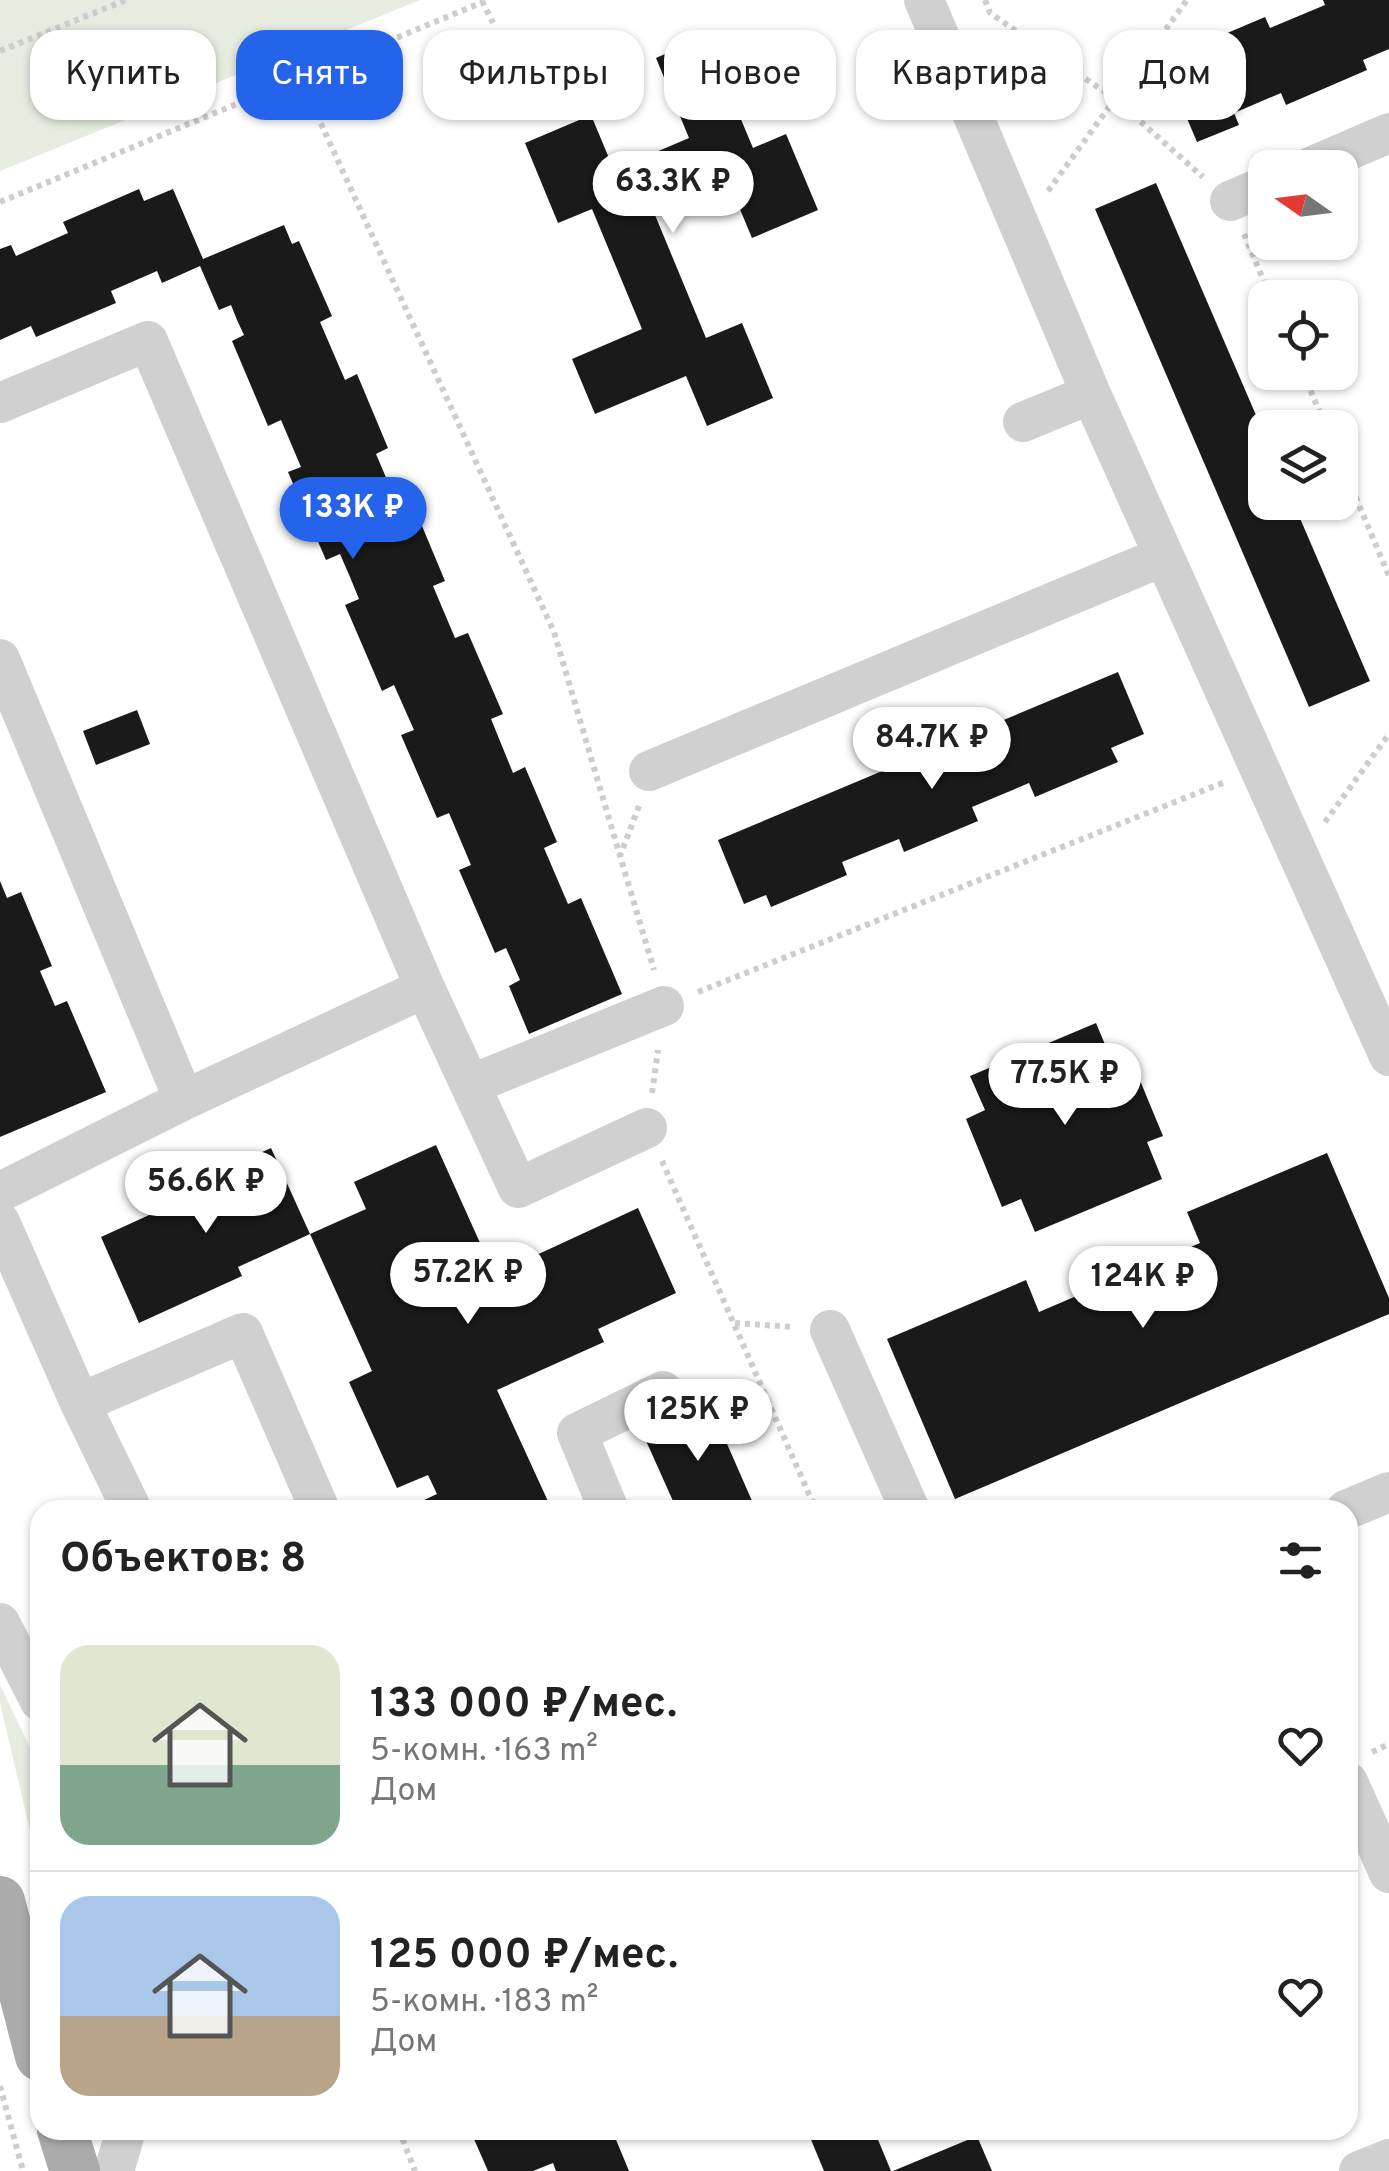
<!DOCTYPE html>
<html lang="ru">
<head>
<meta charset="utf-8">
<style>
  body { margin:0; font-family:Overpass,sans-serif; background:#f2f2f2; color:#222; height:100vh; display:flex; flex-direction:column; font-size:38px; white-space:nowrap }
  * { box-sizing:border-box; margin:0 }
  p { font-size:32px; color:#767676 }
  .icon { flex:none; width:55px; height:55px; fill:none; stroke:currentColor; stroke-width:2; stroke-linecap:round; stroke-linejoin:round }
  .map { position:relative; flex:1; overflow:hidden }
  .drawer { position:absolute; left:30px; top:1500px; width:1328px; height:640px; display:flex; flex-direction:column; background:#fff; border-radius:30px; box-shadow:0 2px 8px #0004 }
  .drawer>* { flex:none }
  .top-card { position:absolute; left:30px; top:30px; width:1330px; height:90px; display:flex; gap:20px }
  .needle { width:65px; rotate:284deg }
  .fabs { position:absolute; left:1248px; top:150px; display:grid; gap:20px }
  .fabs a { display:grid; place-items:center; width:110px; height:110px; border-radius:20px; background:#fff; box-shadow:0 2px 8px #0004; font-size:50px }
  .price { position:absolute; translate:-50% -85px; padding:0 22px; border-radius:35px; background:#fff; color:#222; font-size:32px; line-height:65px; filter:drop-shadow(0 2px 5px #0008) }
  .price::after { content:''; position:absolute; left:50%; top:60px; width:30px; height:22px; margin-left:-15px; background:inherit; clip-path:polygon(0 0,100% 0,50% 100%) }
  .price.active { background:#2563eb; color:#fff }
  ul { padding:0; list-style:none }
  li { display:flex; align-items:center; gap:30px; height:250px; padding:0 30px }
  li+li { border-top:2px solid #e0e0e0 }
  li span { display:grid; place-items:center; flex:none; width:280px; height:200px; border-radius:30px; color:#555 }
  li>.icon { margin-inline-start:auto }
  span .icon { width:120px; height:120px; fill:#fffc; stroke-width:1 }
  li b { font-size:42px }
  h2 { display:flex; justify-content:space-between; align-items:center; height:120px; padding:0 30px; font-size:42px }
  .tag { padding:0 35px; border-radius:30px; background:#fff; box-shadow:0 2px 8px #0004; font-size:35px; line-height:90px }
  .tag.active { background:#2563eb; color:#fff }
  .map>svg:first-child { display:block }
  .green { fill:#e6ecdf }
  .building { fill:#1a1a1a }
  .lines { fill:none; stroke-linecap:round; stroke-linejoin:round }
  .path { stroke:#cdcdcd; stroke-width:6; stroke-dasharray:5 5; stroke-linecap:butt }
  .minor { stroke:#d0d0d0; stroke-width:40 }
  .major { stroke:#ababab; stroke-width:50 }
</style>
</head>
<body>
<div class="map">
<svg width="1389" height="2171" viewBox="0 0 1389 2171">
  <rect width="100%" height="100%" fill="#fff"/>
  <path class="green" d="M0,0H420L0,171Z
    M0,1685L40,1768V1873L0,1703Z"/>
  <path class="building" d="M1323,0H1389V49L1363,60L1367,70L1286,105L1281,93L1234,113L1239,125L1197,142L1166,69L1195,57L1192,48L1265,17L1270,28L1325,5Z
    M706,36L753,148L786,134L818,210L752,238L729,183L655,215L706,338L742,323L773,398L707,426L686,376L595,414L572,359L642,329L592,209L558,223L525,143L591,115L614,170L689,138L656,58Z
    M1156,183L1265,436V502H1293L1370,681L1309,707L1095,209Z
    M139,189L144,201L173,189L203,259L284,225L292,244L299,241L332,316L320,322L345,380L357,374L388,448L376,454L399,508L412,502L445,581L433,586L455,638L468,633L503,714L491,719L513,773L525,767L557,842L544,848L568,904L581,898L622,994L529,1034L509,986L520,980L506,948L495,953L459,870L471,865L449,813L437,818L401,735L414,730L394,685L382,691L345,605L359,599L350,577L340,554L326,560L288,472L301,467L281,420L268,426L232,341L244,335L237,320L231,305L219,310L200,266L162,283L157,271L111,291L116,303L36,337L31,326L0,340V249L11,245L16,256L68,233L63,222Z
    M1118,672L1144,734L1111,748L1118,762L1035,797L1029,783L972,807L978,821L904,852L899,839L842,862L847,875L771,907L766,895L744,904L718,840Z
    M137,710L150,744L96,765L83,731Z
    M0,881L7,898L21,892L52,966L40,971L55,1006L67,1001L106,1092L0,1137Z
    M1096,1023L1112,1061L1129,1054L1163,1136L1147,1142L1162,1179L1035,1232L1021,1199L1002,1207L966,1119L985,1110L970,1076Z
    M436,1145L499,1285L535,1269L530,1258L638,1208L676,1293L598,1329L604,1342L497,1390L552,1510H426L422,1501L437,1494L428,1475L397,1488L349,1382L372,1371L310,1234L366,1209L354,1182Z
    M271,1148L310,1234L238,1267L242,1276L139,1323L101,1237L182,1200L178,1191Z
    M1327,1153L1389,1298V1314L955,1499L887,1339L1026,1280L1039,1312L1200,1243L1187,1212Z
    M710,1405L756,1510H677L643,1434Z
    M470,2130H612L629,2171H556L553,2163L533,2171H488Z
    M807,2130H874L891,2171H824Z
    M977,2136L992,2171H893Z"/>
  <g class="lines">
    <path class="path" d="M985,0L990,13L1115,99L1203,177
      M482,1L493,23
      M0,51L126,0
      M300,78L554,632L620,856
      M1048,191L1187,0
      M0,202L483,2
      M1244,234L1271,298
      M1303,372L1326,428
      M1340,460L1389,576
      M639,806L620,856L654,970
      M1325,822L1389,734
      M698,992L1225,782
      M652,1093L658,1050
      M662,1161L816,1510
      M735,1323L793,1327
      M1372,1752L1389,1744
      M0,2086L23,2171
      M399,2130L415,2171"/>
    <path class="minor" d="M924,0L1091,394L1389,1056
      M1308,168L1389,133
      M1230,201L1265,186
      M0,403L148,341L425,988L184,1100L0,1192
      M1023,422L1091,394
      M0,659L184,1100
      M649,771L1164,556
      M425,988L518,1188L647,1128
      M470,1085L664,1006
      M0,1222L80,1403L132,1510
      M830,1330L910,1510
      M80,1403L243,1333L320,1510
      M609,1510L577,1433L663,1391
      M1346,1510L1389,1492
      M0,1623L40,1701
      M1348,1782L1389,1873
      M114,2171L126,2130
      M1359,2171L1389,2159"/>
    <path class="major" d="M0,1901L40,2056
      M62,2130L75,2171"/>
  </g>
</svg>
<div class="fabs">
<a><svg class="needle" viewBox="-14 -14 28 28"><path d="M0-13l5 13h-10z" fill="#e53935"/><path d="M0 13l5-13h-10z" fill="#767676"/></svg></a>
<a><svg class="icon" aria-label="locate" viewBox="0 0 24 24"><circle cx="12" cy="12" r="6"/><path d="M12 2v4M12 18v4M2 12h4M18 12h4"/></svg></a>
<a><svg class="icon" aria-label="layers" viewBox="0 0 24 24"><path d="M12 4l9 5-9 5-9-5zM3 14l9 5 9-5"/></svg></a>
</div>
<b class="price" style="left:673px;top:236px">63.3K ₽</b>
<b class="price active" style="left:353px;top:562px">133K ₽</b>
<b class="price" style="left:932px;top:792px">84.7K ₽</b>
<b class="price" style="left:1065px;top:1128px">77.5K ₽</b>
<b class="price" style="left:206px;top:1236px">56.6K ₽</b>
<b class="price" style="left:468px;top:1327px">57.2K ₽</b>
<b class="price" style="left:1143px;top:1331px">124K ₽</b>
<b class="price" style="left:698px;top:1464px">125K ₽</b>
<div class="top-card">
<a class="tag">Купить</a>
<a class="tag active">Снять</a>
<a class="tag">Фильтры</a>
<a class="tag">Новое</a>
<a class="tag">Квартира</a>
<a class="tag">Дом</a>
</div>
<section class="drawer">
<h2>Объектов: 8<svg class="icon" aria-label="filters" viewBox="0 0 24 24"><path d="M4 7h16M4 17h16"/><circle cx="9" cy="7" r="2"/><circle cx="15" cy="17" r="2"/></svg></h2>
<ul>
<li><span style="background:linear-gradient(#dfe7d0 60%,#7fa58c 0)"><svg class="icon" aria-label="home" viewBox="0 0 24 24"><path d="M3 11l9-7 9 7M6 9v11h12V9"/></svg></span><div><b>133 000 ₽/мес.</b><p>5-комн. · 163 m²</p><p>Дом</p></div><svg class="icon" aria-label="heart" viewBox="0 0 24 24"><path d="M12 20l-8-8c-3-5 5-10 8-4 3-6 11-1 8 4z"/></svg></li>
<li><span style="background:linear-gradient(#a9c7e8 60%,#b9a48a 0)"><svg class="icon" aria-label="home" viewBox="0 0 24 24"><path d="M3 11l9-7 9 7M6 9v11h12V9"/></svg></span><div><b>125 000 ₽/мес.</b><p>5-комн. · 183 m²</p><p>Дом</p></div><svg class="icon" aria-label="heart" viewBox="0 0 24 24"><path d="M12 20l-8-8c-3-5 5-10 8-4 3-6 11-1 8 4z"/></svg></li>
</ul>
</section>
</div>
</body>
</html>
